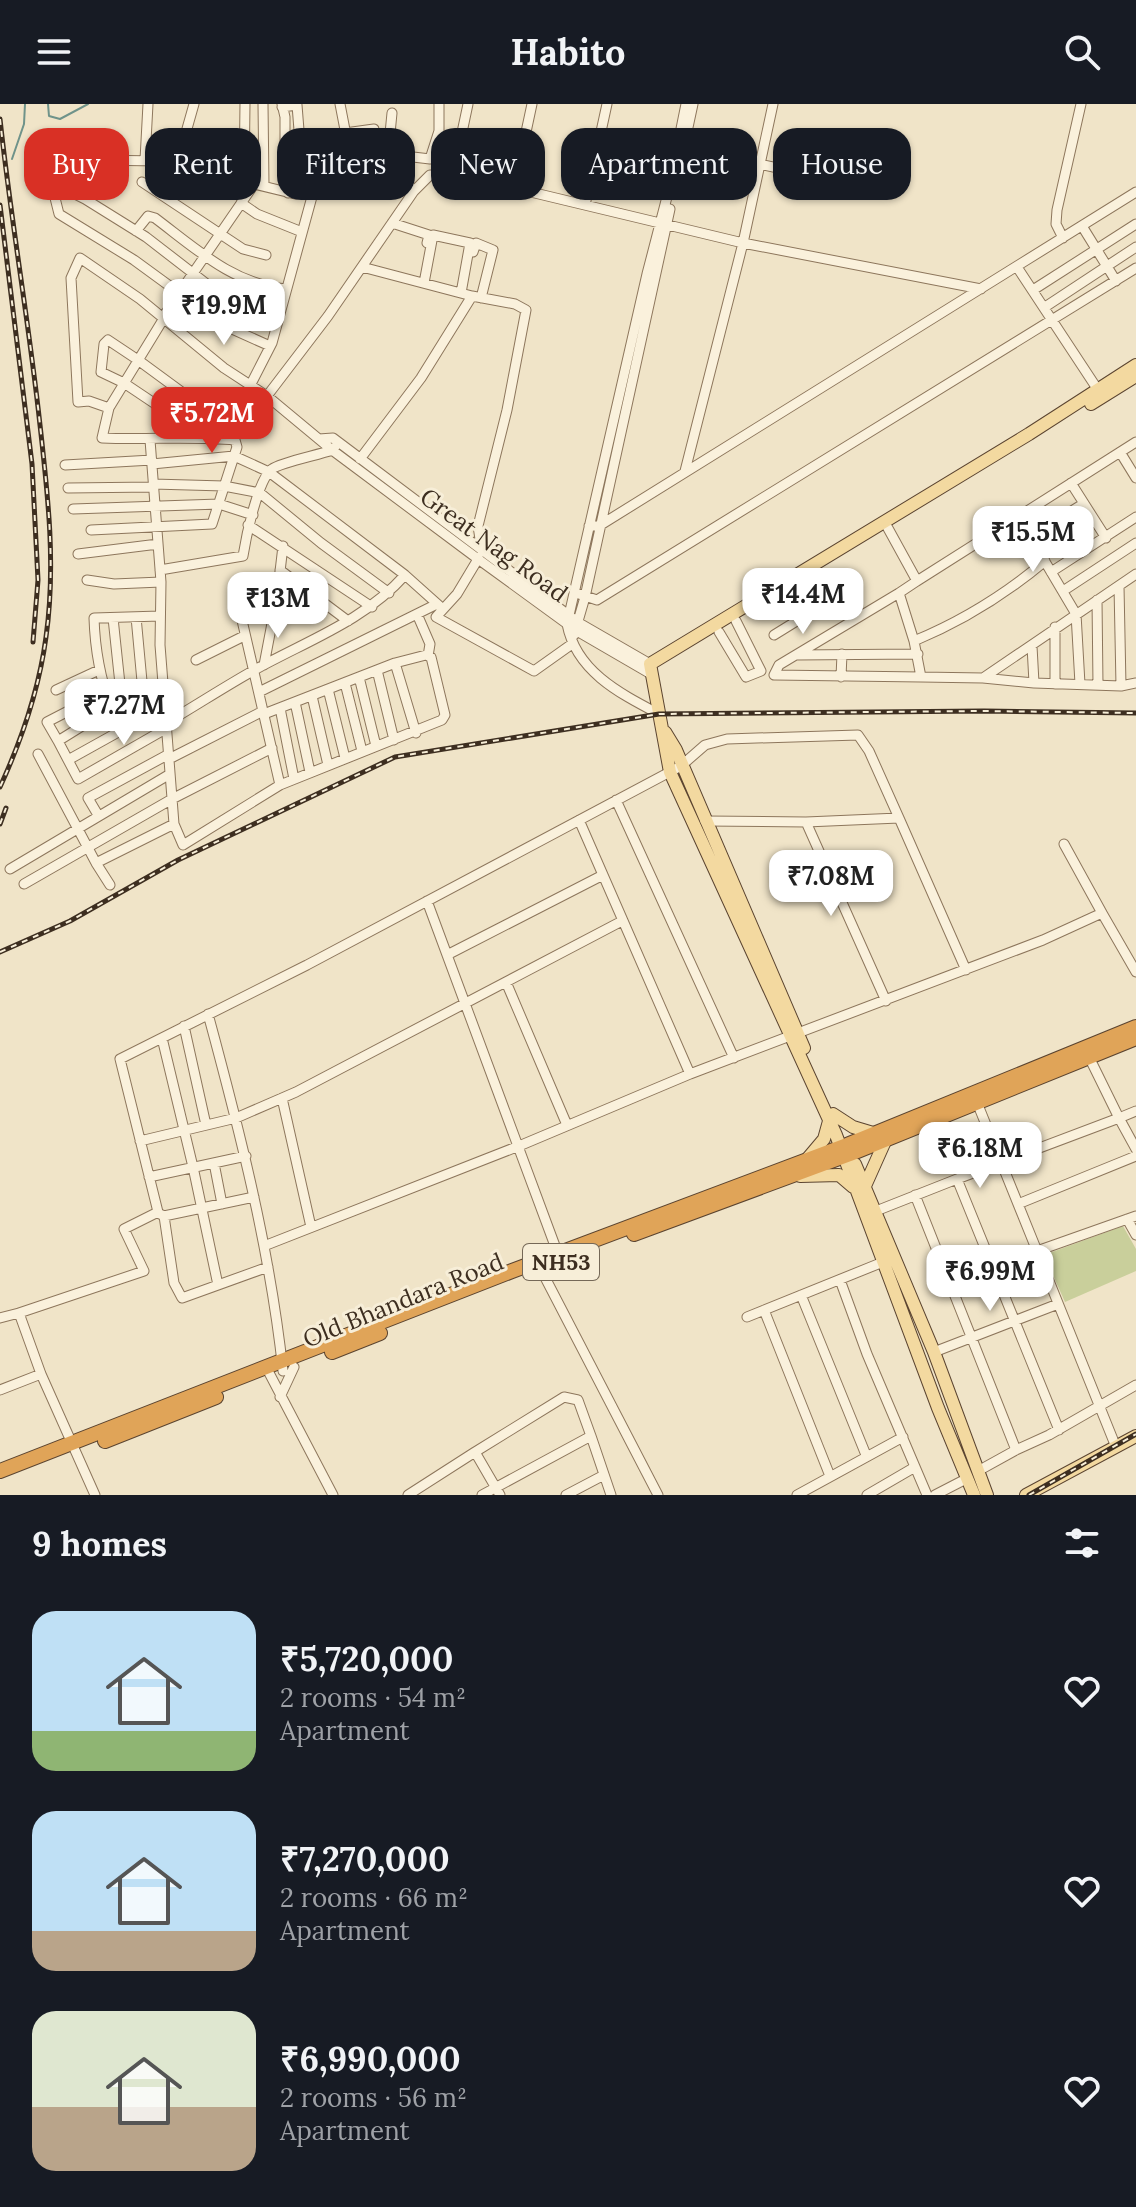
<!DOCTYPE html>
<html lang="en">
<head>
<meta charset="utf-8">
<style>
  body { margin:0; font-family:Lora,serif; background:#242831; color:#f1f3f6; height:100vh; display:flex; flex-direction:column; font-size:30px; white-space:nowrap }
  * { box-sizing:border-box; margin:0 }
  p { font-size:26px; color:#9ea1a6 }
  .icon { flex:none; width:44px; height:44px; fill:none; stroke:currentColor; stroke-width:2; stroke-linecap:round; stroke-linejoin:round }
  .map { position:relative; height:1391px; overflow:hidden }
  .drawer { display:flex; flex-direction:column; background:#171b24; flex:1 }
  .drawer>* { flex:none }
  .guide { position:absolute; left:24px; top:24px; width:1088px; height:72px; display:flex; gap:16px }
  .price { position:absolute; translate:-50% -68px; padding:0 18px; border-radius:16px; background:#fff; color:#222; font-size:26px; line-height:52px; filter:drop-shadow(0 2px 4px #0008) }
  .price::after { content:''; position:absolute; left:50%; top:48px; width:24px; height:18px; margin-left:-12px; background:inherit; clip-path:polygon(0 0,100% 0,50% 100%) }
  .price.selected { background:#d93025; color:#fff }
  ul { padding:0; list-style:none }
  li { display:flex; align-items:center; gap:24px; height:200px; padding:0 32px }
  li span { display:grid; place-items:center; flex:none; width:224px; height:160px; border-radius:24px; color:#555 }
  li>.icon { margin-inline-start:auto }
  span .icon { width:96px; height:96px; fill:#fffc; stroke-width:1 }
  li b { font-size:34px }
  h2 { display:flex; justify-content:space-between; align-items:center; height:96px; padding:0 32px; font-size:34px }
  .chip { padding:0 28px; border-radius:24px; background:#171b24; box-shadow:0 2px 6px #0004; font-size:28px; line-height:72px }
  .chip.selected { background:#d93025; color:#fff }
  header { display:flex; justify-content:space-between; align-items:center; height:104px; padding:0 32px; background:#171b24; font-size:36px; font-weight:800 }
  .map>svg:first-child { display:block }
  .green { fill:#c9cf9b }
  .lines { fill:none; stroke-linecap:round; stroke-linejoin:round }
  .stream { stroke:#6f938a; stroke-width:2 }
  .minor-casing { stroke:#8d765c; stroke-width:11 }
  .major-casing { stroke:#5b4430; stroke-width:14 }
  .highway-casing { stroke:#5b4430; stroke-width:16 }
  .minor { stroke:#faf1dc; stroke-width:9 }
  .major { stroke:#f3d9a0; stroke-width:12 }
  .highway { stroke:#e0a458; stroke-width:14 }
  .rail-casing { stroke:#3d2e20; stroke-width:5 }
  .rail { stroke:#f7eed8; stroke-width:2; stroke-dasharray:6; stroke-linecap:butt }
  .labels { text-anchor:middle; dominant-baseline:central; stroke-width:6; stroke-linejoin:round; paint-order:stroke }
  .shield { fill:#f7eed8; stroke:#756857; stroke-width:2 }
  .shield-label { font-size:22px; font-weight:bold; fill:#3d2e20 }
  .street-label { font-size:24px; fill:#3d2e20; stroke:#f7eed8 }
</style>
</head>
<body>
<header><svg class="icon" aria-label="menu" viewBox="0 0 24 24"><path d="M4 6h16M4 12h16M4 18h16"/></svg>Habito<svg class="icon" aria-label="search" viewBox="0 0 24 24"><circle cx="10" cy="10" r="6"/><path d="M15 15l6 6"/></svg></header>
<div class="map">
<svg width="1136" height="1391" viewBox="0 0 1136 1391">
  <rect width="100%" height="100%" fill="#f0e4c8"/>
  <path class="green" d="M1123,1122L1136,1145V1167L1065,1198L1044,1151Z"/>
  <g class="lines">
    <path class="stream" d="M48,0L49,12L60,15L88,0
      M12,55L24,20L25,0"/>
    <g class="minor-casing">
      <path id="minor" d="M263,0L264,81
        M282,0L285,13V68
        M340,0L356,83
        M282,3L297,1L302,64
        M392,9L388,50L430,55L439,27V0
        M345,29L374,25
        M145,56L148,0
        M177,60L194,0
        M759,60L861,82
        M453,71L485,81L514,84L743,139L773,0
        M244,77L245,0
        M51,78L59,110L134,156L223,221L270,242
        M142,78L243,145L266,151
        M676,79L693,0
        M514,84L532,0
        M414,87L430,71H453L468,0
        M288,89L285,68L350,52L388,50
        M241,99L257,110L302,128
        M585,101L607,0
        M392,119L429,131L427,139
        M1082,122L1116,177
        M136,127L148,112L155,114C195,144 234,181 286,185
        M1063,134L1056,120L1057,106L1081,0
        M473,148L476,139L493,146L481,194
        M1017,163L1098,286
        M424,179L433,131L470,139L461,189
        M1033,186L1136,120
        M472,192L515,200L526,206L507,306L478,422L482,448
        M1045,203L1136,143
        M163,213L255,79
        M164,214L109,304L89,297L78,298L71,174L80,154L140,195L224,264L267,292L332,346L478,455L577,527L651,570
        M251,280L272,239L313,89
        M267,292L328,212L414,87L405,76L295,90L160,57L93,56L54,63L51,70V78L85,95L146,133L221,191L244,205L278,215
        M206,334L124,279L101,268L104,240L108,236L138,256L217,314
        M319,335L333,334L579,519L650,560
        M1120,348L1136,374
        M360,355L421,274L472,192L362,163
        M152,360L234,352L269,368L405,471L443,505
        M65,361L152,356
        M685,367L743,139L981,185
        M1071,379L1106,434
        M153,380L224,382L260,389L321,439L389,489
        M68,384L153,383
        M73,405L219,400L253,411
        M1018,412L1076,510L1080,580
        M884,417L917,477L899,489L914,537L921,573L983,574
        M248,421L372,503
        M589,422H599L1136,88
        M91,426L212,420L237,343L235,336C191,332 146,336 102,334L109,304
        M1030,433L1083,400
        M78,450L158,440
        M1041,452L1094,416
        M478,455L457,490L436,513L534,567L572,540
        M160,466L243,452C246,433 258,375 272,365C281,358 319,351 332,346L335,343
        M280,466L348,517
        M1051,468L1136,413
        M87,476L114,480L161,478
        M917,477L1136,338
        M1119,482L1121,582
        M1063,487L1136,439
        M576,489L597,496L1136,164
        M899,489L779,561L774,571L921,573
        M778,492L795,517
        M1097,496L1098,581
        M417,510L430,540L428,552
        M160,512L94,514C95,546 100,574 111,604L163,578
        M136,513L143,588
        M113,514L122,599
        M719,528L746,573L761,567L736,517
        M574,531L585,493L670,105
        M774,531L816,505
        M914,537C960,518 1007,489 1045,457
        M1032,542L1034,579L1121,582L1136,579
        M796,551L918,550
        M196,556L244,532
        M395,559L416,629
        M264,561L277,493L283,442
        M377,566L394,636
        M359,573L376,642
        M841,573L842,550
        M345,579L362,647
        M1034,579L983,574L1136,470
        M1055,580V523
        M328,585L345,654
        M56,586L99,566
        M105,588L47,618L58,637L111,604
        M259,588L437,500
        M312,592L328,661
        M295,598L310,668
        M280,604L294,675
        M264,610L395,559L426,551L431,553L445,611L442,616L280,681
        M659,610C619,589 576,567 567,520L647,170L668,89L686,0
        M166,619C197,601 227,581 258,564C309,536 365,516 405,471
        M58,637L78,675L167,624
        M38,650L96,759L174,720L160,541L161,478L150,336
        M169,655L263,607
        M68,656L165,602
        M616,696L734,954
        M98,711L88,694L169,650
        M579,716L690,970
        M705,717L806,718L899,714L966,866
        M806,718L886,897
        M174,720L183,741L280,681L235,486
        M1064,740L1102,809
        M96,759L110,781
        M10,765L170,670
        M24,780L172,695L272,644
        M427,797L561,1158
        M447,851L603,771
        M506,878L567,1021
        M208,910C240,1028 270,1146 283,1267
        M184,922L206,1021
        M162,934L193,1063L218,1181
        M282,994L311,1123
        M976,996L1037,1147L1136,1112
        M1136,1007L1119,1014L1136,1045
        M140,1037L236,1014L296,988L622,817
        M214,1059L222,1100
        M149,1073L246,1052
        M915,1091L1016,1346L1049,1331L1136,1281
        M1018,1100L1136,1052
        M876,1107L957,1075
        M160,1110L164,1112L254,1093
        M164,1112L174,1179L182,1194L268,1163
        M1127,1115L1136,1131
        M264,1142L519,1042L690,970L1043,836L1102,809L1136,868
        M1037,1147L1116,1343
        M537,1158L658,1391
        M840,1176L867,1250L927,1391
        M801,1191L866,1351
        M764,1206L830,1372
        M747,1213L883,1158
        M0,1214L19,1209
        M934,1248L1058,1200
        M266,1263L333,1391
        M0,1286L41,1270
        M280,1293L294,1263
        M1059,1326L957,1075L1119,1014L1090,955
        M978,1367L1016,1346
        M95,1391L41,1270L19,1209L144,1167L124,1125L158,1108L120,955L307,861L681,662L705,641L727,635L858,631L869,647L899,714
        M408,1391L475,1348
        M482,1391L591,1332L611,1391
        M500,1391L475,1348L564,1293L578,1296L591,1332
        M566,1391L604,1371
        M797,1391L903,1333
        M867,1391L915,1363
        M935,1391L966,1375"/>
    </g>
    <g class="major-casing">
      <path id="major" d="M1091,300L1136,272
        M665,628L676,646L804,944
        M833,1010L853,1023L873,1029
        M808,1054L824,1035L829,1017
        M855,1060L934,1248L987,1391
        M800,1072L839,1071L853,1083
        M865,1082L886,1035
        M974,1391L938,1304L836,1031L670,668L650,560L1029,330L1136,261
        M1026,1391L1136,1332"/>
    </g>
    <g class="highway-casing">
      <path id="highway" d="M634,1130L850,1050L1136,934
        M332,1248L380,1229
        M105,1337L216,1293
        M0,1367L512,1167L847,1041L1136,923"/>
    </g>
    <use href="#minor" class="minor"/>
    <use href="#major" class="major"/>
    <use href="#highway" class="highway"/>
    <g class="rail-casing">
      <path id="rail" d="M0,15C11,117 29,219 40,321C48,392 56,462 46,533C39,586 22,635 0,683
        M0,101L32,360L38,476L33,538
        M0,720L6,704
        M0,848L70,817L178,756L395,653L659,610L984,607L1136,609
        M1029,1391L1136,1330"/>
    </g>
    <use href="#rail" class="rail"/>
  </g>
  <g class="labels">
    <rect class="shield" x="523" y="1140" width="76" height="36" rx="6"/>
    <g class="shield-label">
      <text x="561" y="1158">NH53</text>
    </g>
    <g class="street-label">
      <text transform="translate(494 441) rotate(36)">Great Nag Road</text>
      <text transform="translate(403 1196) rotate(-22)">Old Bhandara Road</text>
    </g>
  </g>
</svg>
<b class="price" style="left:224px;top:243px">₹19.9M</b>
<b class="price selected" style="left:212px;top:351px">₹5.72M</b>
<b class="price" style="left:1033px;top:470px">₹15.5M</b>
<b class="price" style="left:803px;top:532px">₹14.4M</b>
<b class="price" style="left:278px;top:536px">₹13M</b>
<b class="price" style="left:124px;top:643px">₹7.27M</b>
<b class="price" style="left:831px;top:814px">₹7.08M</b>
<b class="price" style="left:980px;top:1086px">₹6.18M</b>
<b class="price" style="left:990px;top:1209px">₹6.99M</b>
<div class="guide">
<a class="chip selected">Buy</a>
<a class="chip">Rent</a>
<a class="chip">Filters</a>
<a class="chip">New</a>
<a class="chip">Apartment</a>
<a class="chip">House</a>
</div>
</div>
<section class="drawer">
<h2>9 homes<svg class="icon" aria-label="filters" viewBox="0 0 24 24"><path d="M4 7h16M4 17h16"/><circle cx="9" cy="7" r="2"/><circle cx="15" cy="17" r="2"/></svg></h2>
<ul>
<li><span style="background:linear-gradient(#bfe0f5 75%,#8fb573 0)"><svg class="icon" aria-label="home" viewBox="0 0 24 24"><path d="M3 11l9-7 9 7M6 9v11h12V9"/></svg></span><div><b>₹5,720,000</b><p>2 rooms · 54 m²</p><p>Apartment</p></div><svg class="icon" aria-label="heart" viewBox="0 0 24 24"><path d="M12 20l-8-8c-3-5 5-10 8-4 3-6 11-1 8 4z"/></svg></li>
<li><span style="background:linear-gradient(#bfe0f5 75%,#b9a48a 0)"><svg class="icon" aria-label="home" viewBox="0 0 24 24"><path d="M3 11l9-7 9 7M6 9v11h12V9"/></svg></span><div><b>₹7,270,000</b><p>2 rooms · 66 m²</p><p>Apartment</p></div><svg class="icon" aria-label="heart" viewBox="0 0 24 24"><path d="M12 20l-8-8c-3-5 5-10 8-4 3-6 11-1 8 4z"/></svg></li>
<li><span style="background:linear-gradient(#dfe7d0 60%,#b9a48a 0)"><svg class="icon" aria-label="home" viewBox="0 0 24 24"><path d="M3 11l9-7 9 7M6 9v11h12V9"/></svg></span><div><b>₹6,990,000</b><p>2 rooms · 56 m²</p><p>Apartment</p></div><svg class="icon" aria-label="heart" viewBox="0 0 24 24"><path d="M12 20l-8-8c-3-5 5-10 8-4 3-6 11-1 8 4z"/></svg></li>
</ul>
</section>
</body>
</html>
